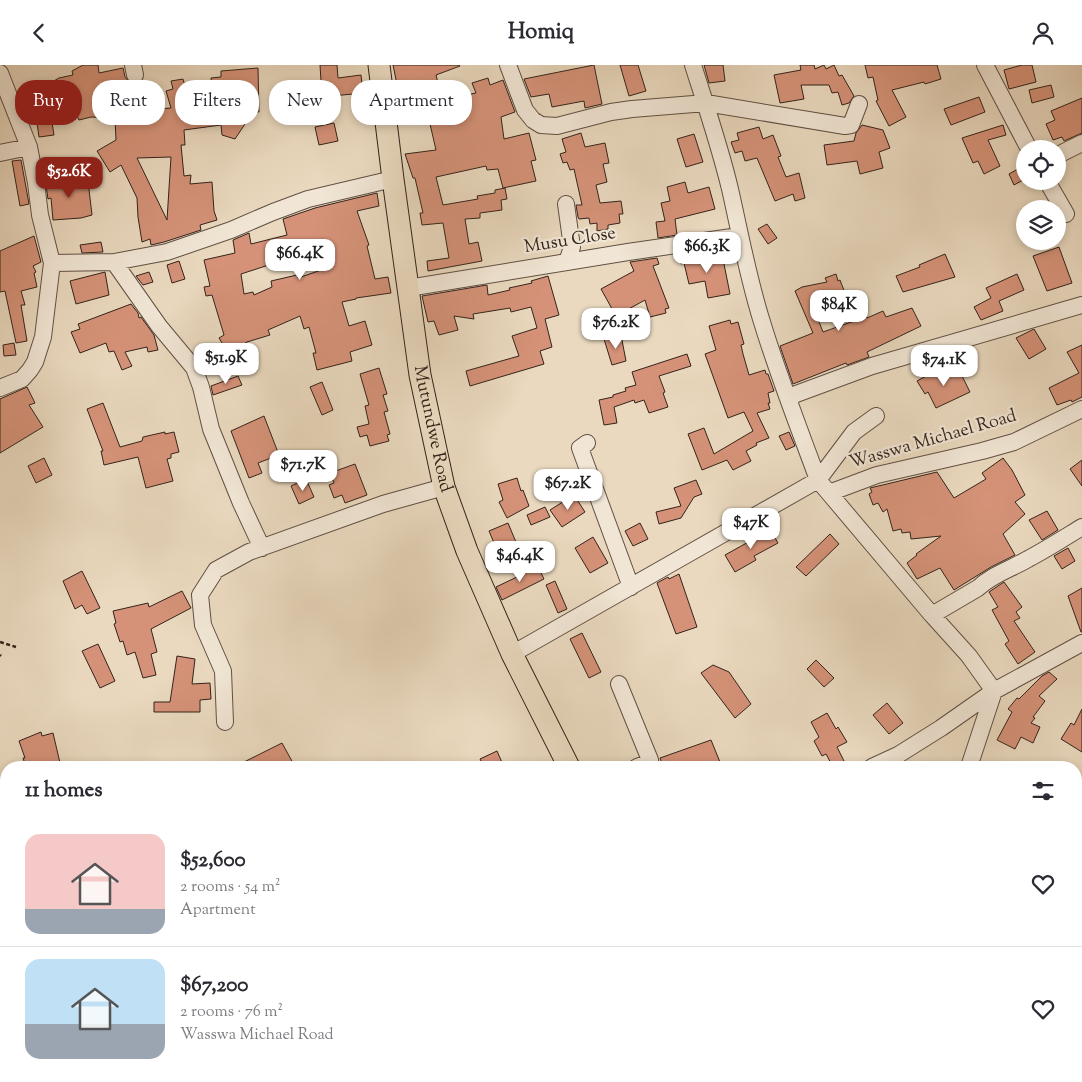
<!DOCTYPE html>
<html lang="en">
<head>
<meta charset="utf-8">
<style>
  body { margin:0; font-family:"Sorts Mill Goudy",serif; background:#f7f7f7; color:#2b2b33; height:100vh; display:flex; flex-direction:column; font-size:19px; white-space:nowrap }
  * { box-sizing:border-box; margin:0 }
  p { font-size:16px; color:#7c7c81 }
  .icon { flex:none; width:28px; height:28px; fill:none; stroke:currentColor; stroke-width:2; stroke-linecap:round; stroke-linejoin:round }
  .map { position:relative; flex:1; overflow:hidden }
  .side { position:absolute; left:0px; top:696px; width:1082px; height:321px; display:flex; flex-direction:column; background:#fff; border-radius:20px 20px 0 0; box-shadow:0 2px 8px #0003 }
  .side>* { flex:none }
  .guide { position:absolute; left:15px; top:15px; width:500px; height:45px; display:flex; gap:10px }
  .tools { position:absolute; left:1016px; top:75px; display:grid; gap:10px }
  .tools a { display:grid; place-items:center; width:50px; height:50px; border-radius:50%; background:#fff; box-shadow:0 2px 8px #0003; font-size:25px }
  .price { position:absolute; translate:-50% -42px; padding:0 11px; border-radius:10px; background:#fff; color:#222; font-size:16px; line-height:32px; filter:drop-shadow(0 1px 2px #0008) }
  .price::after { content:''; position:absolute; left:50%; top:30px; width:15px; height:11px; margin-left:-8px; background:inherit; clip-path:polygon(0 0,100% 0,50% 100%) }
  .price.selected { background:#8f2418; color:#fff }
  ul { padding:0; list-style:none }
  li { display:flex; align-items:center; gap:15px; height:125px; padding:0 25px }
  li+li { border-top:1px solid #e1e1e2 }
  li span { display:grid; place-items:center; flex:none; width:140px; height:100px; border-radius:15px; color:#555 }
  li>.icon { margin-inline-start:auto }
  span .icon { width:60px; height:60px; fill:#fffc; stroke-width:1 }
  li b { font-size:21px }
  h2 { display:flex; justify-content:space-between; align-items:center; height:60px; padding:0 25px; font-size:21px }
  .pill { padding:0 18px; border-radius:20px; background:#fff; box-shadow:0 2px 8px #0003; font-size:18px; line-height:45px }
  .pill.selected { background:#8f2418; color:#fff }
  header { display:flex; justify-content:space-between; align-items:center; height:65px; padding:0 25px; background:#fff; font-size:22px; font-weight:800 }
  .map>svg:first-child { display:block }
  .building { fill:#d59278; stroke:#33231b; fill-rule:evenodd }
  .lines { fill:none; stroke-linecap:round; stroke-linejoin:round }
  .minor-casing { stroke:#615044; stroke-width:18 }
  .major-casing { stroke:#33231b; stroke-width:23 }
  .path { stroke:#33231b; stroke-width:2.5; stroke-dasharray:4 2.5; stroke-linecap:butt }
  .minor { stroke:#f1e6d5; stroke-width:16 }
  .major { stroke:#ead9bf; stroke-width:21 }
  .labels { text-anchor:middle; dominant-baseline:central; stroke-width:4.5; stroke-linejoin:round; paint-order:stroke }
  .street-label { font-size:18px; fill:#33231b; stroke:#f1e6d5 }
</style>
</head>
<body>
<header><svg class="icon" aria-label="back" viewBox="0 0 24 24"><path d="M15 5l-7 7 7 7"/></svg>Homiq<svg class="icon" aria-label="person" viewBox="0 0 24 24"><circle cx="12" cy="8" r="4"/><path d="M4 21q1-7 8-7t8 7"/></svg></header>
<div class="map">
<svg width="1082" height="1017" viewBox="0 0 1082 1017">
  <rect width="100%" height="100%" fill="#ead9bf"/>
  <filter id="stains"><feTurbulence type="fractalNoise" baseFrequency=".004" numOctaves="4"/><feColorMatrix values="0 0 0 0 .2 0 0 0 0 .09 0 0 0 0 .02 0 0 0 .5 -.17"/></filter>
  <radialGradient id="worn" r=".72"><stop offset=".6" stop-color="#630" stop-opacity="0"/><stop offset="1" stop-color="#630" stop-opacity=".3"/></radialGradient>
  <path class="building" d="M83,0H98L99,8L123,3L125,12L131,19L137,20L143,16L145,45L171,43L166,26L173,24L171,16L183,14L189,36L213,28L211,13L221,12V6L258,3L259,47H253L235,74L222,70L221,60L184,65L185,80H181L184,111L191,110L190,119L212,117L214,146L217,155L200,160L201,165L164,177L151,180L150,174L142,177L138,152L137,133L121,100L110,107L97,86L116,75L115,53L91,52L79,55L68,33L49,39L54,70L39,72L35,43L25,46L21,35L59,13L73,10L72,6ZM171,92L167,155L137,93Z
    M320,0H337L338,13L361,10L363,28L322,32Z
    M393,0H459L460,1L436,10L441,30L425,29L400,34Z
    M594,0L602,39L585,43L584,36L552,42L549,29L531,32L524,14Z
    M620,0H638L646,26L629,31Z
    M704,0H723L725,16L709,18Z
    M800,0H814L815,4L824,0L826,4L834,0L839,11L842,10L854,31L849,38L842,40L838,27L832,28L829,20H801L804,34L780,38L774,10L801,5Z
    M865,0H937L941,14L925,19L924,17L892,25L906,52L889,61L876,36L878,35L873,12L868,13Z
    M1022,0H1032L1036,17L1009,24L1004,5Z
    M488,13L490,20L503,15L515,47L501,52L504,74L529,68L536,95L531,96L536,116L503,123L498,104L487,105L486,101L436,112L443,140L478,134L477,131L495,128V125L505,123L507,134L501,135L502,145L480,148V153L465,154L469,179L478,177L482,196L428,206L427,196L449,193L443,158L422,160L420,148H423L415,113H413L405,89L436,85L430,59L439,57L437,50L441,49L438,35L476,28L472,18Z
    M1051,20L1054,32L1032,38L1029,25Z
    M300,21V32L316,30L318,45L299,48L297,34L287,35L286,22Z
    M979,32L985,47L951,60L944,44Z
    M1082,33V68L1064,76L1062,72L1053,75L1046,59L1055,55L1051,46Z
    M334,58L338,76L319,80L315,62Z
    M862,60L883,65L890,83L879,87L883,103L860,109L857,96L827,100L824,80L854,76L856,68Z
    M1003,60L1006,70L988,75L1000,101L984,109L978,96L973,98L962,73Z
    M759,62L763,74L773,70L781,91L778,92L786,112L799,108L805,133L795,136L793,129L775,136L757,93L745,96L742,86L735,88L731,77L739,75L737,68Z
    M581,68L585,82L605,78L609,98L603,99L607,117L596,120L600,138L621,136L623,149H619L620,158L608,160V164L597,166V158L590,159L589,153L579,154L578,152L576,140H582L574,104L570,105L567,97L563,98L560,89L566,87L562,74Z
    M694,69L703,97L686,102L677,74Z
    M21,95L29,139L20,141L12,96Z
    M1025,100V114L1014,120L1009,109Z
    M62,112L63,120L88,116L92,150L81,153L53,155L51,133L48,134L45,113Z
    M685,117L688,128L709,122L715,144L675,154L677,170L658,173L656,157L665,156L661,138L670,136L667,122Z
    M377,128L379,141L357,146L369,180L367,181L375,214L388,212L391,228L356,233V234L342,237L349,261L365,256L372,280L350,287L352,296L317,305L313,288H316L309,262L304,264L300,251L268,265L270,270L247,277L228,288L219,273L224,270L212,230L206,231L204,222L210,221L204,195L235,188L233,175L249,168L251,179L287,170L283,154L315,143ZM321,183L324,204L298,213L297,210L271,216L272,222L254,230L253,227L244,229L241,209Z
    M767,159L777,173L768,179L758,164Z
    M34,171L41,197L33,201L36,207L34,208L37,222L21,226L25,240H21L27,276L16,278L5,226L0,227V186Z
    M101,177L103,187L82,188L80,180Z
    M1059,182L1072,218L1047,226L1033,191Z
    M696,187L700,199L723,194L730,229L708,233L705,216L689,219L684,198L681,199L679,190Z
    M945,189L955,212L903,227L896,211L920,202L919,200Z
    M657,193L659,199L653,201L669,243L665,244L666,248L650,252L645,235L616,251L601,224L634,206L630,197Z
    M179,196L185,214L172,218L167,200Z
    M105,207L109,230L76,239L70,216Z
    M149,207L153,217L143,220L136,211Z
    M836,209L838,216L840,215L848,236L816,249L823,267L854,256L849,240L862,236L867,253L883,246L886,252L912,243L921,261L867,287L869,292L847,300L846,298L793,319L780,281L813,268L795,226L802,222L827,217L825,213Z
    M1017,209L1024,225L999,236L1003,246L981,255L974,242L991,233L986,223Z
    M548,211L559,250L545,254L552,282L540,286L544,299L470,321L466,306L519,291L512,271L537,263L531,242L511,247L510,243L473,249L474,254L454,251L458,265L439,270L434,256L428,257L422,231L487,220L488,230L510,225L509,223L532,218L531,216Z
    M131,239L138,248L139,253L141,252L154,270L158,285L148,287L147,282L125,287L132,301L122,305L114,286L109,287L106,278L80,288L71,267L80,264L78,259Z
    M730,255L731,259L738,257L744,279L741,280L743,289L749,310L765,305L766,309H768L774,326L768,328L770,338H768L770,344L757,348L769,373L756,378L757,380L746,386L751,396L733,405L727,395L702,405L688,369L704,363L714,389L753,366L744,347L728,353L705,289L716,285L709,261Z
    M1034,264L1046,284L1029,294L1016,273Z
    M621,270L626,296L612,300L604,274Z
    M14,278L16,290L4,291L3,280Z
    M1082,280V332L1072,337L1071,335L1057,340L1049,323L1079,308L1067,287Z
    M687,289L691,301L659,311L665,327L663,328L668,342L649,348L644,335L635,338L634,335L614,342L617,358L604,360L599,335L613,332V330L626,326L625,323L636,320L632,307Z
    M379,303L387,329L383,330L388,346L384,347L390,369L387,370L389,376L370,381L367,370L360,372L357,362L369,359L365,341L369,340L360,309Z
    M958,303L970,327L936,343L928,327L925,329L917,316L937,305L940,311Z
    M238,311L242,320L213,330L211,321Z
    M322,317L333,345L322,350L310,322Z
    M27,322L35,338L29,340L43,362L0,388V334Z
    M103,338L120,382L142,376L143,372L165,367V369L174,367L179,387L171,389V393L167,394L173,416L146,423L138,392L104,400L101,386H103L87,344Z
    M264,351L279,390L258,398L262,408L249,413L231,366Z
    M789,367L795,381L786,385L779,371Z
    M44,393L52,410L36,418L28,401Z
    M1003,393L1012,405L1025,430L1015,437L1025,449L1003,469L1015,490L991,502L954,525L940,503L917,514L907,498L917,490L916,489L941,471L911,474L910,467L902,468L901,464L893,466L887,444L883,447L878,438L873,440L869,429L872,427L870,423L937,407L954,433L986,414L982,408Z
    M1082,395V421L1070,404Z
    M355,399L367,430L345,438L342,430L334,433L329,420L334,418L330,408Z
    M517,413L521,426L523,425L529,441L507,453L499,437L503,435L498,419Z
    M306,414L314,432L299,439L291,421Z
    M696,415L702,429L694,432L681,453L659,459L656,447L681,441L674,423Z
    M574,430L585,447L562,462L550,445Z
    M545,442L550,452L531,460L527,450Z
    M1047,446L1058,465L1042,475L1029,455Z
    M508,458L518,482L504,487L502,482L497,485L489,466Z
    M640,458L648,474L633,481L625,466Z
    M764,464L767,468L771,466L778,478L754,491L756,495L735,507L725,490L752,475L750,472Z
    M830,469L839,479L806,511L796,502Z
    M593,472L608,498L590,508L575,483Z
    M1068,483L1075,496L1062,504L1054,491Z
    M538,502L544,514L502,535L496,522Z
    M82,506L100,543L87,549L82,540L75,544L63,516Z
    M679,509L697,562L676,569L657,518L668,512L669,514Z
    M555,516L567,544L558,548L546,520Z
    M1004,517L1022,542L1016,547L1020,553L1014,556L1035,587L1018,599L1005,579L1009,576L992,545L998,542L989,527Z
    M1082,523V567H1081L1068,531Z
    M182,526L191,543L151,564L157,587L151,589L156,610L143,613L135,587L127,590L123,576L120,577L114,559L116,558L113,546L148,538L149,542Z
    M582,568L601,607L589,613L570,574Z
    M98,579L115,616L100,623L82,586Z
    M177,591L195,594L192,619L210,618L211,634L200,635V647H154V637H170Z
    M816,595L834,613L824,622L807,604Z
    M713,600L729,607L751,639L735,653L701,608Z
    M1049,607L1057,614L1039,631L1045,636L1033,652L1035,653L1031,658L1040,662L1033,678L1021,672L1015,684L997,675L1012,647L1008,644L1017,633L1019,634L1042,611Z
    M887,638L903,658L889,669L873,650Z
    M1082,644V687L1061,674L1071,658L1074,660Z
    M827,648L836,664L838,662L847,677L837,682L844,696L833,702L826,689L822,691L814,676L819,672L811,657Z
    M41,667L42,671L53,668L61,702H26L23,693H25L19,676Z
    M711,675L722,702H663L660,693Z
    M282,678L293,698L285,702H234Z
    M497,686L504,702H484L480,694Z"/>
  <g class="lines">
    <g class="minor-casing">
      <path id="minor" d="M133,0L135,10
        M508,0L525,45L533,55L541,60L557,61L611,47L632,44L706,38L845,61L851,60L859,39
        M693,0C706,41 720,82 730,124C740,168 748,213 762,257C778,310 799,363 818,415
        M985,0L1029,84
        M0,8L29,82L0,88
        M1058,90L1082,78
        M1047,116L1066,149
        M566,139L572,182L567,197
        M114,197L167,187L231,165L273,147L308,134L393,114
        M52,198L114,197L159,261L194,303L201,322L211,364L241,438L262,483
        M408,223L628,187L739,171
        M0,323L22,314L30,305L35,297L43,272L52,198L40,150L36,118L29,82
        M788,332L872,301L1082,240
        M587,378L580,383L631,522
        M818,415L854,367L876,351
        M829,428L932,550L969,591L994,626
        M932,550L978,523C993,509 1011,504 1028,494C1047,484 1064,473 1082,462
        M512,589L818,415L829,428L877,410L982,386L1014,377L1082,344
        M619,619L650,695L648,698L637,702
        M225,657L223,606L203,560L200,530L216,505L249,487L383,439L444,422
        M872,702L898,690L941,663L994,626L1082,578
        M969,702L994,626
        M1076,827L1082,822
        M1076,947L1082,953
        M313,1011L314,1017
        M386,1011L389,1017
        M458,1017L469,1011
        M749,1017L757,1011
        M949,1017L951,1011"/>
    </g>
    <g class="major-casing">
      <g id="major">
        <path id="s1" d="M379,0L393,114L420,310L444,422L467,486L512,589L569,702"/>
        <path d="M725,1011L728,1017"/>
      </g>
    </g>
    <path class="path" d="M0,577L16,582
      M0,590L1,591"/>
    <use href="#minor" class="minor"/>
    <use href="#major" class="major"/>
  </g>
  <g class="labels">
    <g class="street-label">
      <text transform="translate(570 176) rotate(-9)">Musu Close</text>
      <text stroke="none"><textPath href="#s1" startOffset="368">Mutundwe Road</textPath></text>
      <text transform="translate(933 375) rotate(-16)">Wasswa Michael Road</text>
    </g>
  </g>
  <rect width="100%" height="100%" filter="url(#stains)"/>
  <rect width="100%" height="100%" fill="url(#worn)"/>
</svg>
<div class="tools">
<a><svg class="icon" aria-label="locate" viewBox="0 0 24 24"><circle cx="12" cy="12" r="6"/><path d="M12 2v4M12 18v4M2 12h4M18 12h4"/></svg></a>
<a><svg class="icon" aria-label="layers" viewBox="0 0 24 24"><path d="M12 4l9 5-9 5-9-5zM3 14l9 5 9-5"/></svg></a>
</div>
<b class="price selected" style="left:69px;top:134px">$52.6K</b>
<b class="price" style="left:707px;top:209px">$66.3K</b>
<b class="price" style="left:300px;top:216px">$66.4K</b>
<b class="price" style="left:839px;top:267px">$84K</b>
<b class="price" style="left:616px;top:285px">$76.2K</b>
<b class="price" style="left:226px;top:320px">$51.9K</b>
<b class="price" style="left:944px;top:322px">$74.1K</b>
<b class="price" style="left:303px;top:427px">$71.7K</b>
<b class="price" style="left:568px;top:446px">$67.2K</b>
<b class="price" style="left:751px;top:485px">$47K</b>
<b class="price" style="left:520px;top:518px">$46.4K</b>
<div class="guide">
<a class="pill selected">Buy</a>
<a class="pill">Rent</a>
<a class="pill">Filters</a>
<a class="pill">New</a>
<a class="pill">Apartment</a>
</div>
<section class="side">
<h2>11 homes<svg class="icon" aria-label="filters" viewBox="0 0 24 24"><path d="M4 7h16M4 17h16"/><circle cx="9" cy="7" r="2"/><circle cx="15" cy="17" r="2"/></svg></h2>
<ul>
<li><span style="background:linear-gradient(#f6c9c9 75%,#9aa5b1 0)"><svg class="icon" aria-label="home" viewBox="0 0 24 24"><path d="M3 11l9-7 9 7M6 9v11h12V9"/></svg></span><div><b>$52,600</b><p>2 rooms · 54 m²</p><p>Apartment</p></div><svg class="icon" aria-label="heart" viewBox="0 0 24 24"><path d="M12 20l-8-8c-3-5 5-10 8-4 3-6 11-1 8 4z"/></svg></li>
<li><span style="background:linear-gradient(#bfe0f5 65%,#9aa5b1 0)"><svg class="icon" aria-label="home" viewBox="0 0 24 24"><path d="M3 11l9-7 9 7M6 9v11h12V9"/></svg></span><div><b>$67,200</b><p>2 rooms · 76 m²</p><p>Wasswa Michael Road</p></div><svg class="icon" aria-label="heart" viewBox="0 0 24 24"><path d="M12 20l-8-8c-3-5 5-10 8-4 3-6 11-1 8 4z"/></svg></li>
</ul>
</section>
</div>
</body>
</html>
